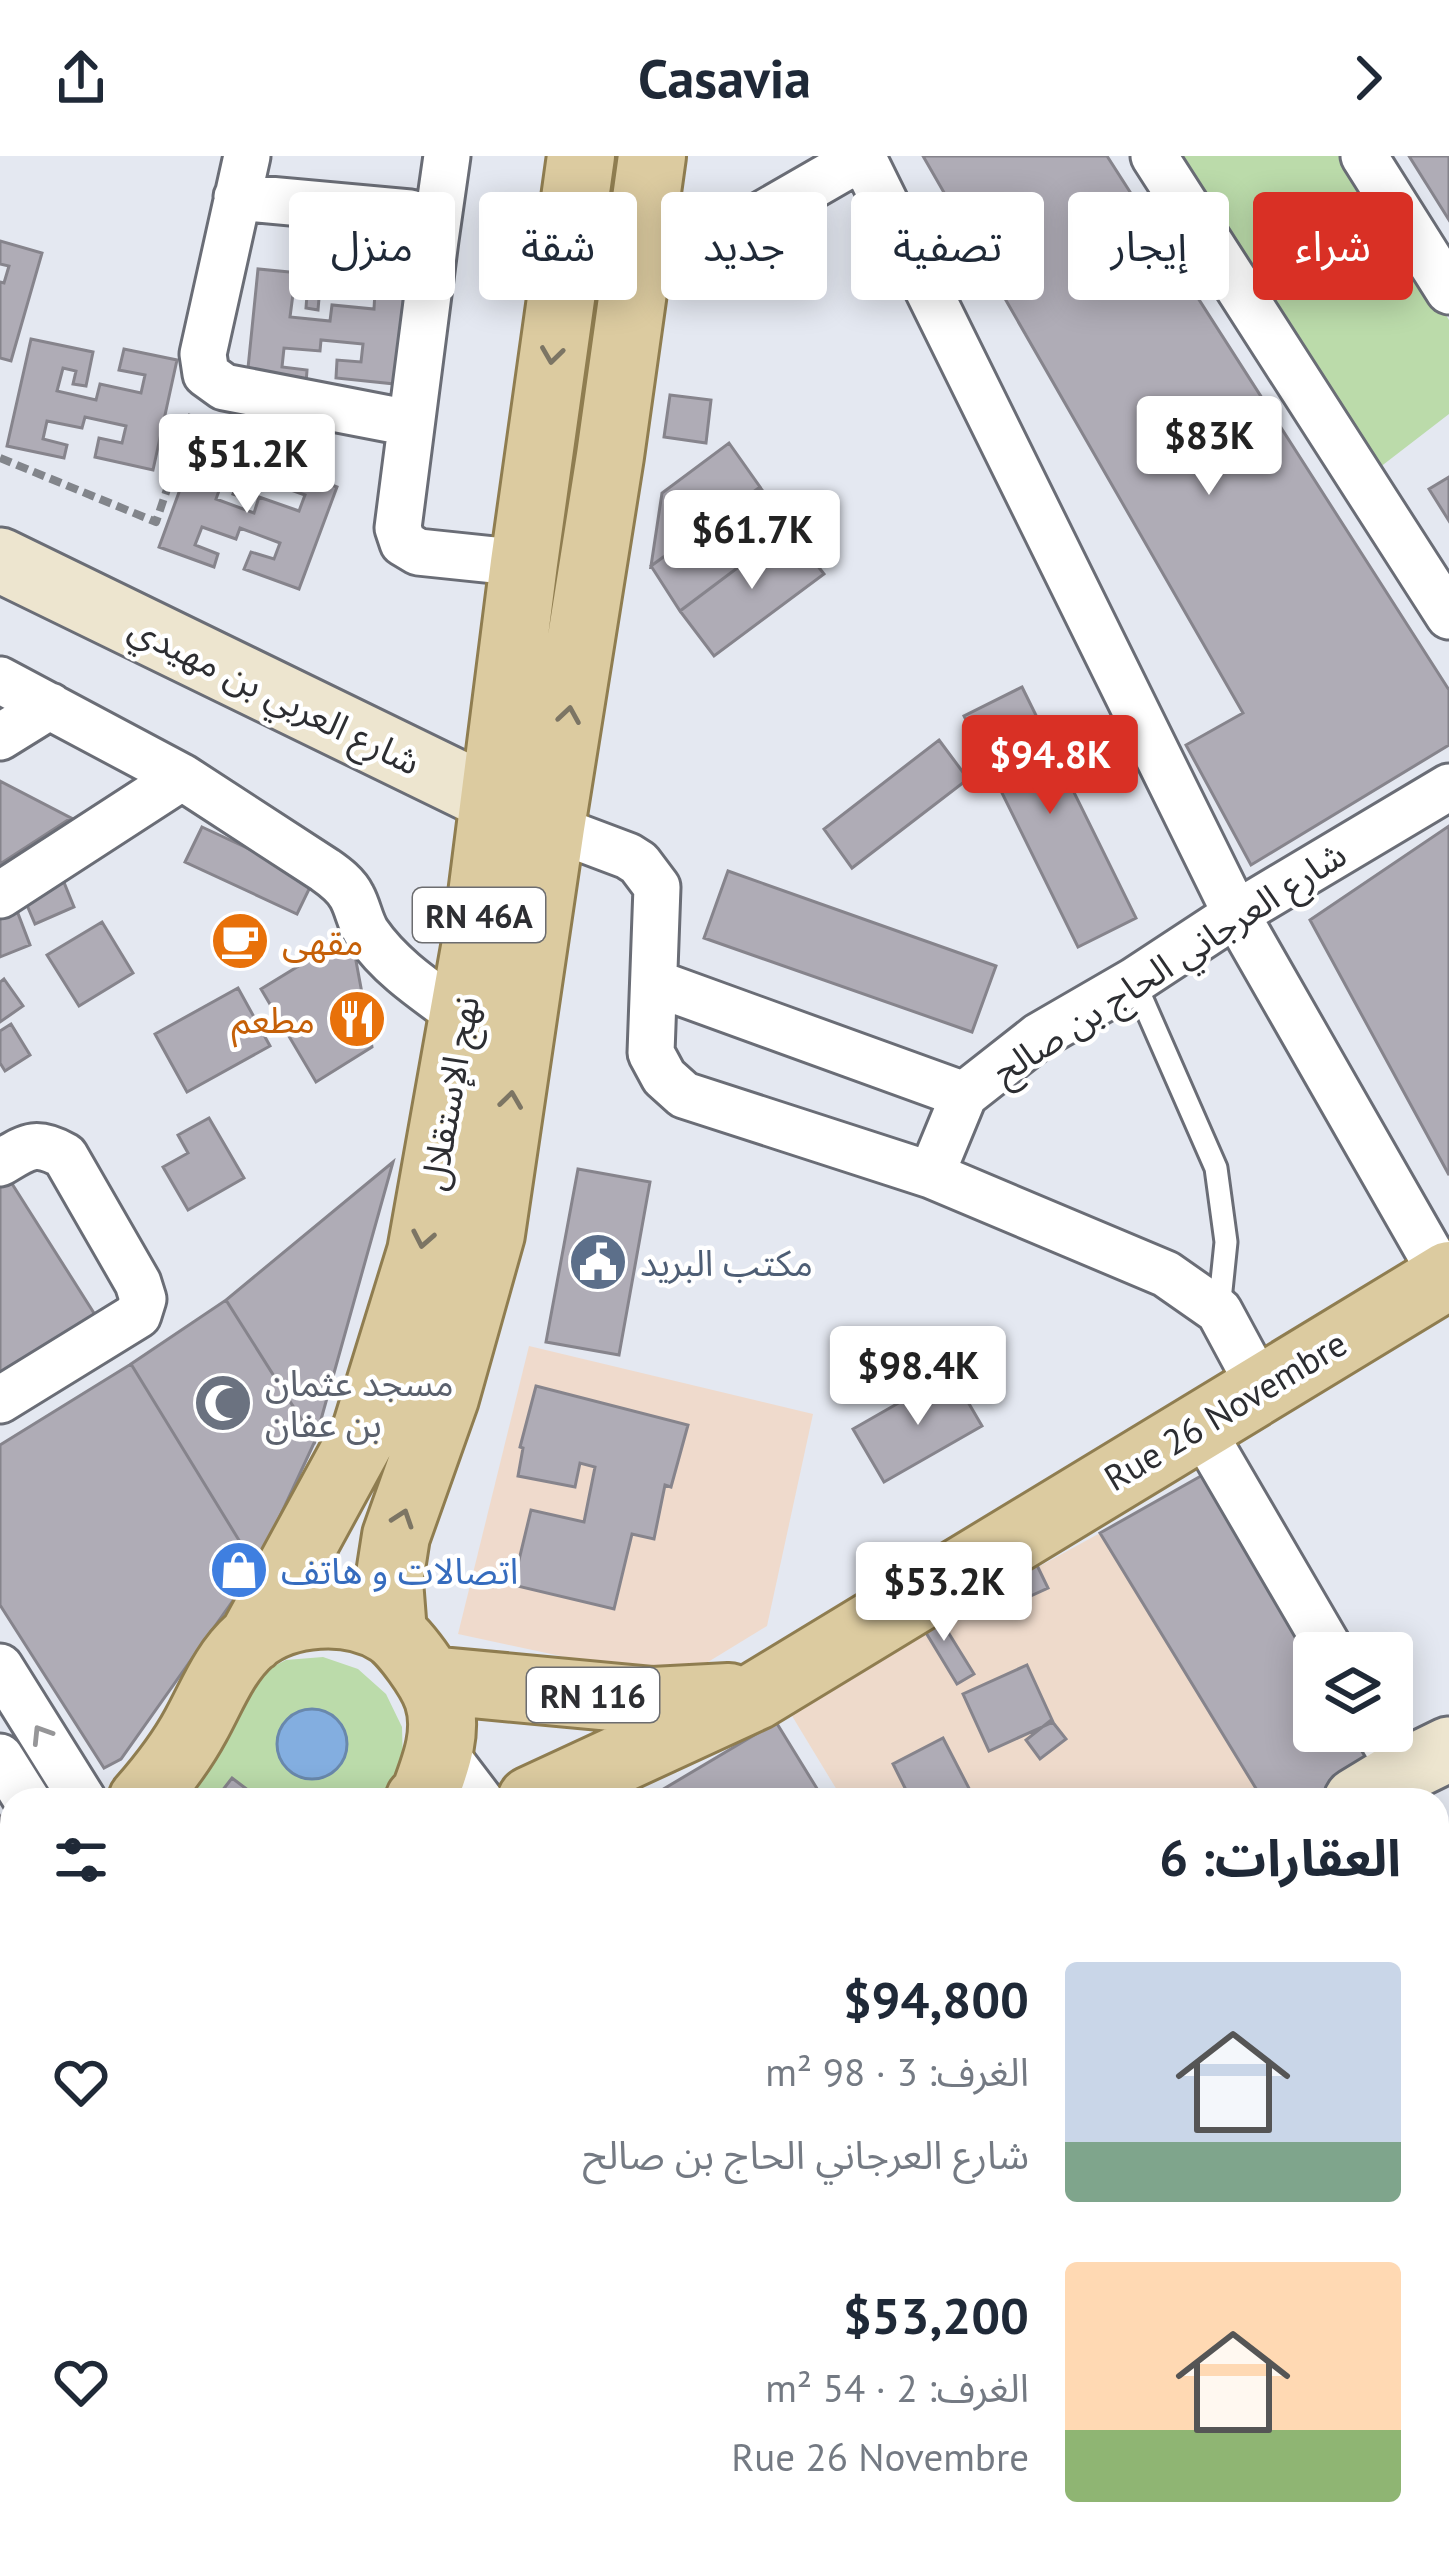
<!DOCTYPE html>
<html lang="ar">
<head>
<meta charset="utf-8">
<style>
  body { margin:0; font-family:"PT Sans","Noto Sans Arabic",sans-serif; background:#f2f2f3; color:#1f2937; direction:rtl; height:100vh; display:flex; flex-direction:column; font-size:45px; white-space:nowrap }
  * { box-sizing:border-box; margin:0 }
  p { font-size:39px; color:#747a83 }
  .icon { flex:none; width:66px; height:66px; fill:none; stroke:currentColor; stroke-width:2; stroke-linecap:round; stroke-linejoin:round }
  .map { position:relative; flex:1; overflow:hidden; direction:ltr }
  .side { position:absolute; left:0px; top:1632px; width:1449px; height:768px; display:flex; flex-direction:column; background:#fff; border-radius:36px 36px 0 0; box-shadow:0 6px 30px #0003; direction:rtl }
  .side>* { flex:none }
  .top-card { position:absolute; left:36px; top:36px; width:1377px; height:108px; direction:rtl; display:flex; gap:24px }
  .tools { position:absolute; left:1293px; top:1476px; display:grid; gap:24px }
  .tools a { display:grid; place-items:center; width:120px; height:120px; border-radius:12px; background:#fff; box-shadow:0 6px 30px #0003; font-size:60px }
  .price { position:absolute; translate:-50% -102px; padding:0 27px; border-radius:12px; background:#fff; color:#222; font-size:39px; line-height:78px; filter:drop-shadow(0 3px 6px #0008) }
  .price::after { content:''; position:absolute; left:50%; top:72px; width:36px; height:27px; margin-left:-18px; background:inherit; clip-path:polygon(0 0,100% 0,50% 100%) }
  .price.current { background:#d93025; color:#fff }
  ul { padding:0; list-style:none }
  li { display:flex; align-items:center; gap:36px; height:300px; padding:0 48px }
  li span { display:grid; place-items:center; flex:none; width:336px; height:240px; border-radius:12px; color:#555 }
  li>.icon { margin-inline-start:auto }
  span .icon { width:144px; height:144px; fill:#fffc; stroke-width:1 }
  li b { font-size:51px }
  h2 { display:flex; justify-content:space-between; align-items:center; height:144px; padding:0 48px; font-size:51px }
  .chip { padding:0 42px; border-radius:12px; background:#fff; box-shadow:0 6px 30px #0003; font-size:42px; line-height:108px }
  .chip.current { background:#d93025; color:#fff }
  header { display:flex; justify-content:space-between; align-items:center; height:156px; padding:0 48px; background:#fff; font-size:54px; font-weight:700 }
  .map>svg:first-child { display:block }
  .commercial { fill:#efdacc }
  .medical { fill:#eedacb }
  .green { fill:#bbdbaa }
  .water { fill:#83aee0; stroke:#6988ac; stroke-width:3 }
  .building { fill:#afacb6; stroke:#86848c; stroke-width:3 }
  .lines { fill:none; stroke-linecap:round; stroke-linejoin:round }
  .lane-casing { stroke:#6a6d76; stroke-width:27 }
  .street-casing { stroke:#6a6d76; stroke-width:51 }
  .secondary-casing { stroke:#6a6d76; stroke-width:69 }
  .primary-casing { stroke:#8f7d50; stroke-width:72 }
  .path { stroke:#82858b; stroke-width:8; stroke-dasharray:12 6; stroke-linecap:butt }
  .lane { stroke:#fff; stroke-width:21 }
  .street { stroke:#fff; stroke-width:45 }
  .secondary { stroke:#ede5cf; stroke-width:63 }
  .primary { stroke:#dccba0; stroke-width:66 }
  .oneway { stroke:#7c7564 }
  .oneway2 { stroke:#969698 }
  .labels { text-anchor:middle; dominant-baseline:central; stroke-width:9; stroke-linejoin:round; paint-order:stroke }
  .shield { fill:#fff; stroke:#6c6d70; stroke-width:3 }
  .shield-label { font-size:33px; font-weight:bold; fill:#2d2e32 }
  .street-label { font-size:36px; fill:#2d2e32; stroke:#fff }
  .food-label { font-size:36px; fill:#c56008; stroke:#fff; text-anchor:start }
  .service-label { font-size:36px; fill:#4e5e75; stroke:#fff; text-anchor:start }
  .worship-label { font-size:36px; fill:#5b616d; stroke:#fff; text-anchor:start }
  .shop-label { font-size:36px; fill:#366cbe; stroke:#fff; text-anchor:start }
</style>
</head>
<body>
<header><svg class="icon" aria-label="forward" viewBox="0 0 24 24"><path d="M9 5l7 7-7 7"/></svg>Casavia<svg class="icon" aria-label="share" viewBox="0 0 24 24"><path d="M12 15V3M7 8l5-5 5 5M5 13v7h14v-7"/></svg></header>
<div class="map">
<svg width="1449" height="2400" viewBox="0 0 1449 2400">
  <rect width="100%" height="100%" fill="#e4e8f1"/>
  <path class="commercial" d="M529,1190L813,1258L767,1470L677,1525L458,1478Z"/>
  <path class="medical" d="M1100,1377L1263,1644H843L786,1550Z"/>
  <path class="green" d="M1179,0H1347L1449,164V258L1375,315Z
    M323,1501L358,1513L386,1538L402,1571L403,1609L389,1644H170L253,1521L286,1504Z
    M12,1847V1926L0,1934V1857Z"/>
  <path class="water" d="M277 1588a35 35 0 1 1 70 0a35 35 0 1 1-70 0Z"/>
  <path class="building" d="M923,0H1107L1449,534V589L1251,709L1186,589L1243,557Z
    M1409,0H1449V64Z
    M0,85L42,97L11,205L0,202V126L4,127L9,110L0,108Z
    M351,111L406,117L395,228L336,222L337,204L361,206L363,188L321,184L320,195L284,192L282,211L307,214L306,228L247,222L258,113L321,119L318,154L306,152L307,139L293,138L290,161L330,165L332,149L374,153L375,135L350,133Z
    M31,183L93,196L86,230L73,228L76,215L63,212L57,235L96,244L100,228L141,237L145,219L119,214L124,193L177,204L153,314L95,301L99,282L122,287L126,270L85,261L82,272L47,265L43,283L67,289L64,302L7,290Z
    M670,239L711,244L706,287L664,281Z
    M197,287L257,309L245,342L233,338L238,326L224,321L216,343L254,357L259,341L299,355L305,339L280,330L287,313L337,331L299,433L244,413L251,396L274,403L280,387L240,372L236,383L202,371L195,389L218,398L214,411L159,391Z
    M729,287L760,331L651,410L662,337Z
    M1449,321V365L1429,333Z
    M760,331L789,373L680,455L651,410Z
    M789,373L824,418L714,500L680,455Z
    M1022,531L1136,762L1078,791L964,560Z
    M939,584L968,623L852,712L824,673Z
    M0,625L71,662L0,708Z
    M1449,670V1019L1310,764Z
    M202,671L314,723L297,758L185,706Z
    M52,697L74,751L35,768L12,714Z
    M728,715L996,810L972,876L704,782Z
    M14,747L30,789L0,801V752Z
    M102,766L133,817L79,850L47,799Z
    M351,778L372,891L316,926L261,833Z
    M4,823L23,850L0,866V826Z
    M238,832L270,890L187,936L155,878Z
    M11,868L30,899L5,915L0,907V875Z
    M209,962L244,1022L188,1054L163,1011L188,997L178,979Z
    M393,1006L315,1285L226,1144Z
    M578,1013L650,1026L619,1199L546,1186Z
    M9,1023L99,1165L0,1227V1029Z
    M226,1144L315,1285L256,1412L131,1208Z
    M131,1208L256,1412L121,1603L104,1612L0,1449V1289Z
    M951,1217L982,1270L884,1326L853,1273Z
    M536,1230L688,1269L671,1331L665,1329L654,1383L632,1378L614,1453L513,1429L531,1354L584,1366L595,1311L580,1307L575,1331L518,1320L523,1292L520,1291Z
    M1208,1316L1314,1507V1575H1352L1374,1614L1325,1644H1263L1100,1377Z
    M1033,1401L1048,1432L1026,1442L1011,1413Z
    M930,1447L974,1518L957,1528L914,1457Z
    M1027,1509L1053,1566L989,1595L963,1538Z
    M1051,1564L1066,1583L1040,1603L1026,1584Z
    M776,1566L824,1644H645Z
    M943,1582L975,1644H911L893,1608Z
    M232,1622L261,1644H215Z
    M0,1660L12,1679V1744L0,1756Z
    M1449,1794V1817L1441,1819L1437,1798Z
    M1437,1820L1449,1855L1437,1859Z
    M12,2025V2260L0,2268V2032Z
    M12,2299V2388H63L49,2400H0V2305Z
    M1449,2355V2396L1437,2385V2368Z
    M401,2388H432L437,2390L433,2400H396Z
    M451,2388H479L494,2400H442Z
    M522,2388H559L546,2400H533Z
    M842,2388H886L871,2400H851Z
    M901,2388H958L960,2390L950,2400H912Z
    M1349,2388H1358L1366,2400H1331Z"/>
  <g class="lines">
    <g class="lane-casing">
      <path id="lane" d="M1134,825L1216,1012L1226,1086L1219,1154"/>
    </g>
    <g class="street-casing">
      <path id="street" d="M247,0L203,198L206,218L224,231L410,267
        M862,0L1236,758L1444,1122
        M1154,0L1449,460
        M1364,0L1449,135
        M237,41L410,57L428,67L435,84L398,372L403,387L418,396L524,407
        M435,84L447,0
        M633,133L864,0
        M0,524L182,621L325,714C335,721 346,729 352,741C358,752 360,766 367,777C391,812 427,835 461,860
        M0,581L50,550
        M551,671L628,700L639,707L657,731L651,897L664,921L684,939L931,1019L1166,1118L1219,1155L1260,1231
        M0,739L182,621
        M655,827L964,939
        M0,1007C27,991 35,983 65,1000L138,1127L143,1143L138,1159L0,1244
        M931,1019L964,939L1039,880L1134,825L1236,758L1449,631
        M1199,1269L1332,1497
        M0,1511L83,1644
        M1378,1575L1402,1616
        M442,1594L480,1644
        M0,1601L27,1644
        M0,2293L12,2285"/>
    </g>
    <g class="secondary-casing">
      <path id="secondary" d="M0,404L538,666
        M1356,1644L1402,1616L1449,1593
        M112,2400L126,2388"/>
    </g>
    <g class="primary-casing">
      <path id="primary" d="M393,1477L389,1425L396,1380L445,1242L491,1078L551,671L610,300L652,0
        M252,1483L366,1274L421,1096L476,786L524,407L581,0
        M430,1524L653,1545L729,1541
        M142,1644C163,1620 181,1597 196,1569C212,1540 224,1507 250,1484C286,1454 350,1450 389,1475C405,1485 432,1524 438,1542C449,1575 436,1608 424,1640L419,1644
        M531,1644L756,1540L1449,1119
        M0,1818L12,1807
        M0,1952L12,1945"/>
    </g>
    <path class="path" d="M0,302L156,366L194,253"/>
    <use href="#lane" class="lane"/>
    <use href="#street" class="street"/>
    <use href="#secondary" class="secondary"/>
    <use href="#primary" class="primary"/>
  </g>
  <defs><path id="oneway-chevron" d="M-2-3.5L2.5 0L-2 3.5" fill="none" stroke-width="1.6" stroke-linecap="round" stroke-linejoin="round" transform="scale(3)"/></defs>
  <g class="oneway">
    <use href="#oneway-chevron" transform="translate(552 199) rotate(98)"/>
    <use href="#oneway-chevron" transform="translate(569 559) rotate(-81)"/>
    <use href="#oneway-chevron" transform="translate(511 944) rotate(-82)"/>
    <use href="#oneway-chevron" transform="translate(423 1083) rotate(101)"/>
    <use href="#oneway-chevron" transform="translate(403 1362) rotate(-71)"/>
  </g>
  <use class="oneway2" href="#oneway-chevron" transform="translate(41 1578) rotate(-122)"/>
  <defs>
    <g id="cafe-disc" transform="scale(3)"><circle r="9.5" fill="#e8710a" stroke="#fff"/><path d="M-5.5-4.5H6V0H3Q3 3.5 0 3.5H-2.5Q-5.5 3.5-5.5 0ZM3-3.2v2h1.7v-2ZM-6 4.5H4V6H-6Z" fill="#fff"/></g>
    <g id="restaurant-disc" transform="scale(3)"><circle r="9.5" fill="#e8710a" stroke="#fff"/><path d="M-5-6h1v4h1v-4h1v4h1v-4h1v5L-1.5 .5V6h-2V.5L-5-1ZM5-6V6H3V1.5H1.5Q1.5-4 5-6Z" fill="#fff"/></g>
    <g id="civic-disc" transform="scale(3)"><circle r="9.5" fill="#5c6f8a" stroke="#fff"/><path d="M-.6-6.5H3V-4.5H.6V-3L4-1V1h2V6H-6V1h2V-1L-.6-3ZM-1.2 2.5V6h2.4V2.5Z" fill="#fff"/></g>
    <g id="mosque-disc" transform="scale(3)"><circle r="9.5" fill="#6b7280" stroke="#fff"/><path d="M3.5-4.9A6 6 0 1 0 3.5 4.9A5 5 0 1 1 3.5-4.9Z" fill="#fff"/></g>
    <g id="shop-disc" transform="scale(3)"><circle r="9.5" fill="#3f7fe0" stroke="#fff"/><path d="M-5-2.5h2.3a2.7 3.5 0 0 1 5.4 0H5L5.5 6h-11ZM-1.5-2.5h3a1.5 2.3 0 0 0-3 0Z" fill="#fff"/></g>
  </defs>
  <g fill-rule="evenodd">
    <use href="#cafe-disc" x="240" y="785"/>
    <use href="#restaurant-disc" x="357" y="863"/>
    <use href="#civic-disc" x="598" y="1106"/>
    <use href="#mosque-disc" x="223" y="1247"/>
    <use href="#shop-disc" x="239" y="1414"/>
  </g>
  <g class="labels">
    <g class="shield">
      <rect x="413" y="732" width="132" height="54" rx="9"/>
      <rect x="527" y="1512" width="132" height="54" rx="9"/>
    </g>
    <g class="shield-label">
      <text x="479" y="759">RN 46A</text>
      <text x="593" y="1539">RN 116</text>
    </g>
    <g class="street-label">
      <text transform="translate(275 538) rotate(26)">شارع العربي بن مهيدي</text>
      <text transform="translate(1169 806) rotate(-33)">شارع العرجاني الحاج بن صالح</text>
      <text transform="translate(449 937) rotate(-80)">نهج الإستقلال</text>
      <text transform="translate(1225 1254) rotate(-31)">Rue 26 Novembre</text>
    </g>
    <g class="food-label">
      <text x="282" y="785">مقهى</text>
      <text x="315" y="863" text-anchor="end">مطعم</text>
    </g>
    <g class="service-label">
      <text x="640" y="1106">مكتب البريد</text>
    </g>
    <g class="worship-label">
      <text x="265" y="1226">مسجد عثمان<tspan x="265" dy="41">بن عفان</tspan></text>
    </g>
    <g class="shop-label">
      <text x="281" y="1414">اتصالات و هاتف</text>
    </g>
  </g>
</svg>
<div class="tools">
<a><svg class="icon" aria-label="layers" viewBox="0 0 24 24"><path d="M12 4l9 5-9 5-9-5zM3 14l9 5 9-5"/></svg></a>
</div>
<b class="price" style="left:1209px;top:342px">$83K</b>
<b class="price" style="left:247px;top:360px">$51.2K</b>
<b class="price" style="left:752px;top:436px">$61.7K</b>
<b class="price current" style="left:1050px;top:661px">$94.8K</b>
<b class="price" style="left:918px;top:1272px">$98.4K</b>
<b class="price" style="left:944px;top:1488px">$53.2K</b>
<div class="top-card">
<a class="chip current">شراء</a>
<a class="chip">إيجار</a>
<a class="chip">تصفية</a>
<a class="chip">جديد</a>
<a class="chip">شقة</a>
<a class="chip">منزل</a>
</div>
<section class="side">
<h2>العقارات: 6<svg class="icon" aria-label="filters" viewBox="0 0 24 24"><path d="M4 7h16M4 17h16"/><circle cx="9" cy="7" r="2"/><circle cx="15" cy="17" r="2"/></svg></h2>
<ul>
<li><span style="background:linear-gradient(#c9d6e8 75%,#7fa58c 0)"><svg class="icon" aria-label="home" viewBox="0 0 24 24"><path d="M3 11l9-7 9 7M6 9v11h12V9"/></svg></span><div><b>$94,800</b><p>الغرف: 3 · 98 m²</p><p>شارع العرجاني الحاج بن صالح</p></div><svg class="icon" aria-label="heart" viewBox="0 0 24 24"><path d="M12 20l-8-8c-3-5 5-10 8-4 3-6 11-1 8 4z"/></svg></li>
<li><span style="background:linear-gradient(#ffd9b3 70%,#8fb573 0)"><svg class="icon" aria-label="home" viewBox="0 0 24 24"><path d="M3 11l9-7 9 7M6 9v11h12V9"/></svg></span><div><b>$53,200</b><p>الغرف: 2 · 54 m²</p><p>Rue 26 Novembre</p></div><svg class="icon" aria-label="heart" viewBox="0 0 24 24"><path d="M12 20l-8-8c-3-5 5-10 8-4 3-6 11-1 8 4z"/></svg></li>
</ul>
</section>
</div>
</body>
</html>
